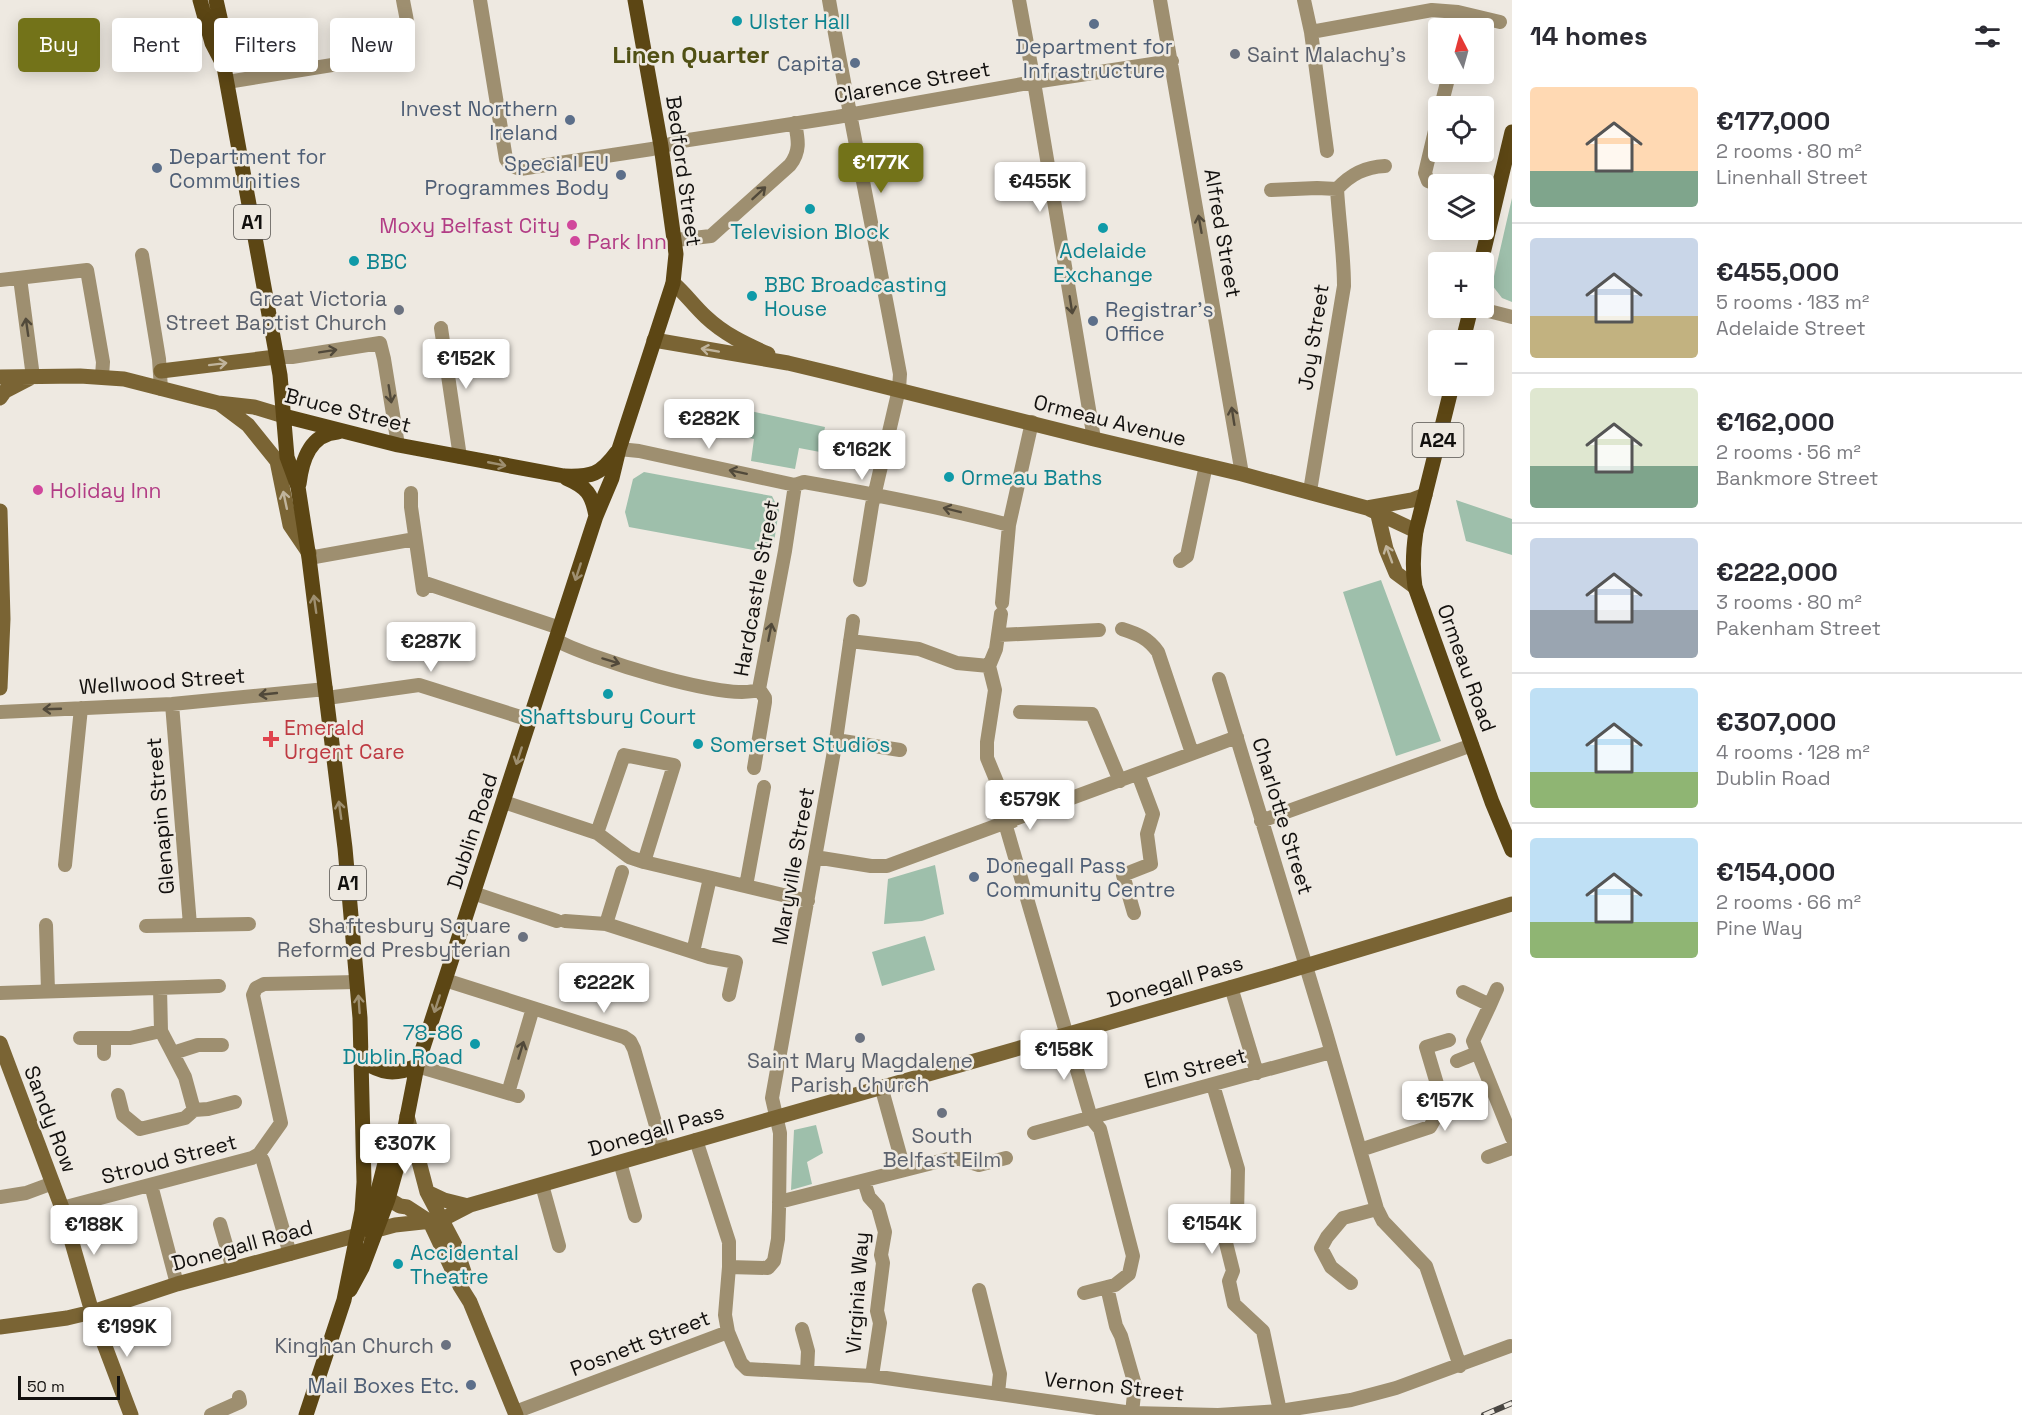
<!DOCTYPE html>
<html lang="en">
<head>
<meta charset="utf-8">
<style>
  body { margin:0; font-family:"Space Grotesk",sans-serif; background:#f7f7f7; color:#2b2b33; height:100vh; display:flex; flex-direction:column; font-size:22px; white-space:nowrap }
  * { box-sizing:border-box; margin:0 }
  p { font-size:20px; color:#7c7c81 }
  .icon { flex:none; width:33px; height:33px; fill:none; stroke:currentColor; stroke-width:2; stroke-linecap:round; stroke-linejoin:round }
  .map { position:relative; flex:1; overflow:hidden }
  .side { display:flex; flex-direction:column; background:#fff; width:510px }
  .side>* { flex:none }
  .top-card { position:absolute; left:18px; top:18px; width:570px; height:54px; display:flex; gap:12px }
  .needle { width:39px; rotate:354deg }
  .controls { position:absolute; left:1428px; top:18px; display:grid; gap:12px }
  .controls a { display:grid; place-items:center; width:66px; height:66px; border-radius:6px; background:#fff; box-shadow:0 3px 15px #0003; font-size:30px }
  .scale { position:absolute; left:18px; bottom:15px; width:102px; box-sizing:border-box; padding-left:6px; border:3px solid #12100e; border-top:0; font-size:16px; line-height:21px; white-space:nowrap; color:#12100e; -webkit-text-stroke:4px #eee9e1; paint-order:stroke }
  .price { position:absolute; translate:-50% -51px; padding:0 14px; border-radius:6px; background:#fff; color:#222; font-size:20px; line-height:39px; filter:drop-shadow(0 2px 3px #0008) }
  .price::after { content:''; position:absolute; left:50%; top:36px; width:18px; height:14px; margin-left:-9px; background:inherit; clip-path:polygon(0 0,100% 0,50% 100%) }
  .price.on { background:#737319; color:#fff }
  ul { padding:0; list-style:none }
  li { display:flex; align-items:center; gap:18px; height:150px; padding:0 18px }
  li+li { border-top:2px solid #e1e1e2 }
  li span { display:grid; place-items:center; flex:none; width:168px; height:120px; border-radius:6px; color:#555 }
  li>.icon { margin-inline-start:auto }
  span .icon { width:72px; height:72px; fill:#fffc; stroke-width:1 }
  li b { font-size:26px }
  h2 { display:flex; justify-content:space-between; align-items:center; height:72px; padding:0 18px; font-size:26px }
  .chip { padding:0 21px; border-radius:6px; background:#fff; box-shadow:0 3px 15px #0003; font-size:21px; line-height:54px }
  .chip.on { background:#737319; color:#fff }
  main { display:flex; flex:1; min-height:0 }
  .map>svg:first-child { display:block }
  .green { fill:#9ebfab }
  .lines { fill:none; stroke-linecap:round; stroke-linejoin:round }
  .street { stroke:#9e8f70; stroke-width:14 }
  .secondary { stroke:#7a6434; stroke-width:15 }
  .primary { stroke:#5c4614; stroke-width:15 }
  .rail-casing { stroke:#494642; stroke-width:6 }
  .rail { stroke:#eee9e1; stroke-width:4; stroke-dasharray:11; stroke-linecap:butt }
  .oneway { stroke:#51493a }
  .oneway2 { stroke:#c0b49c }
  .oneway3 { stroke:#9e8f70 }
  .culture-dot { fill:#0f9aa8; stroke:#eee9e1; stroke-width:2 }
  .service-dot { fill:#5c6f8a; stroke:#eee9e1; stroke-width:2 }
  .worship-dot { fill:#6b7280; stroke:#eee9e1; stroke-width:2 }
  .hotel-dot { fill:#d1479c; stroke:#eee9e1; stroke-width:2 }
  .health-dot { fill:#e0444e; stroke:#eee9e1; stroke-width:2 }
  .labels { text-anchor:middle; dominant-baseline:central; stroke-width:5; stroke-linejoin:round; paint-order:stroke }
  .shield { fill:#eee9e1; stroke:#54514d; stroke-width:1.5 }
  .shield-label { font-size:20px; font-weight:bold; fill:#12100e }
  .culture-label { font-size:21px; fill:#0d838f; stroke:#eee9e1; text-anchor:start }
  .service-label { font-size:21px; fill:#4e5e75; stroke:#eee9e1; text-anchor:end }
  .worship-label { font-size:21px; fill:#5b616d; stroke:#eee9e1; text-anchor:end }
  .street-label { font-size:21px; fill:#12100e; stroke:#eee9e1 }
  .hotel-label { font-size:21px; fill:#b23c85; stroke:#eee9e1; text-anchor:start }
  .health-label { font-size:21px; fill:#be3a42; stroke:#eee9e1; text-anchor:start }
  .quarter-label { font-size:24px; font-weight:bold; fill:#505014; stroke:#eee9e1 }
</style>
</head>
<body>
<main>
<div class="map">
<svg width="1512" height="1415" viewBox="0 0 1512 1415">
  <rect width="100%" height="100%" fill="#eee9e1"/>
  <path class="green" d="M1512,198V302L1502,298L1492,285Z
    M741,409L825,427L820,452L799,448L795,469L751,461L754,439L736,435Z
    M644,472L772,496L779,510L774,542L767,548L759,551L629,527L625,512L633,479Z
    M1456,500L1512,519V555L1466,541Z
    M1381,580L1441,741L1396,756L1343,592Z
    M935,865L944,914L922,921L884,924L888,879Z
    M925,936L935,970L882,986L872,952Z
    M816,1125L823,1153L807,1162L812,1184L791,1190L794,1130Z"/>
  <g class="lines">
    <path class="street" d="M480,0L506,159L510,165L520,169L652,149L682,141L837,117L1034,82L1172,61
      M829,0C851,125 877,249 900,374L899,389L872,505L860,580
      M1019,0L1034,82L1094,439
      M1160,0L1242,474
      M1304,0L1311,32L1327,151
      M1311,32L1432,10L1458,12L1500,22
      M227,82L394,55C416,44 406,19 403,0
      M1441,106L1449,75L1453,74
      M1438,118L1425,173L1428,181L1438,185
      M1271,190L1317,188L1337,189C1351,174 1365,167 1385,166
      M1484,195L1496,198
      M676,240L711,236L790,165C801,151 798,139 795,123
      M142,255L159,359L161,389
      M20,278L33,377
      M0,280L87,270L103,362L102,376
      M1477,308L1512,317
      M441,328L460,457
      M276,357H292L380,343L384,359L398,445
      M619,449L639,451L795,485L804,482C873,494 941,507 1009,525
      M1310,491L1344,286C1344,254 1339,222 1337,189
      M411,493V507L423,590
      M309,558L415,539
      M1180,561L1187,556L1206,465
      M422,582L560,628
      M1002,603L1009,525L1032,422
      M1001,614L996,649L989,666L995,690L987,742V758L1013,821
      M1122,629C1138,634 1148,638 1158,652L1192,753
      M999,635L1099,630
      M556,640C585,657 733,704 759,689
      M850,641L919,649L957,663L989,666
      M1219,679L1325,1029L1377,1209L1383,1221L1426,1266L1460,1366
      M327,698L419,685L530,720
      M172,704L190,925
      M0,712L172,704L326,689
      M1020,712L1092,714L1120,781
      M836,740L900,750
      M754,768L765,702V698L759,689L785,551L795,485
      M504,802L597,833L629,857L644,862L808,901
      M1261,821L1472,745
      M1005,823L1091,1118L1100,1129L1133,1256L1129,1274L1115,1285L1084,1293
      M597,833L624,755L674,765L644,862
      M815,857L871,866H887L1237,737
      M65,865L81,708
      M746,886L764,787
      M473,893L557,921
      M1134,913L1123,875L1151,864L1147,834L1153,814L1138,774
      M565,921L606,924L709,957L736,962L729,995
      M606,924L622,872
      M46,925L48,991
      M146,926L249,924
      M693,952L710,878
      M445,980L624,1037L630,1041L634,1049L663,1150
      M1231,987L1257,1073
      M1463,992L1490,1005L1473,1041L1512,1138
      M0,993L219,986
      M1490,1005L1497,989
      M80,1038H130L161,1031
      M104,1038V1054
      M173,1053L198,1045H222
      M1457,1061L1477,1053
      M417,1066L518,1096
      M1213,1085L1238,1169L1237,1215L1226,1222L1224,1235L1233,1271L1229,1281L1234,1304L1263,1331L1280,1411
      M881,1086L904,1169
      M508,1093L533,1008
      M118,1095L123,1115L140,1129L185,1118L194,1110L185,1077L161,1031L160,988
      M194,1110L208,1109L235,1102
      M1034,1133L1331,1052
      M696,1140L729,1242V1267L725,1315L728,1332L741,1363L747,1369L872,1376L1132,1413L1218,1415L1280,1411L1351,1400L1396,1388L1510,1346
      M1360,1150L1430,1127L1443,1104L1426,1047L1449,1040
      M259,1154L263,1161L290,1254
      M1488,1157L1512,1148
      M620,1162L635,1216
      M864,1181L869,1197L878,1207L885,1232L881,1255L883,1263L877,1311L880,1323L872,1376
      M151,1185L177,1284
      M542,1185L559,1246
      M0,1197L26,1193L53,1183
      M779,1202L948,1159H960L979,1165L1006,1158
      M62,1208L252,1158L259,1154L281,1123L253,995L256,988L264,984L357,982
      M220,1224L233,1269
      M729,1267L768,1268L774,1261L778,1239L779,1209L780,1133L772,1098L836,740L853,621
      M1351,1283L1331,1267L1321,1248L1327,1237L1343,1218L1377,1209
      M1107,1287L1116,1326L1121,1336L1135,1385L1132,1413
      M979,1290L1000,1374L998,1393
      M802,1329L808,1351L807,1372
      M515,1412L728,1332
      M211,1415L240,1402L239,1397"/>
    <path class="secondary" d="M673,283C685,293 694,306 706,317C724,334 745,344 768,354
      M654,340L788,363L834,374L1094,439L1242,474L1367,508L1416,531
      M161,371L276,357
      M0,377L80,376L124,379L218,403L254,407L284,416
      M0,398L5,391L30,378
      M220,404L248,425L277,461L290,525L309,553
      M1367,508L1412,500L1425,495
      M0,511L3,619L0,688
      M1377,511L1386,549L1396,573L1415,587
      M0,1043L62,1208L92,1312L131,1415
      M407,1116L427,1192L455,1245L466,1278
      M427,1192L444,1200L468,1206
      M378,1193L400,1206L407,1207L430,1222
      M430,1222L460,1286L470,1302L516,1415
      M0,1327L67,1318L92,1312L177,1284L395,1225L441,1220L470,1205L1275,975L1512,904"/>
    <path class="primary" d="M200,0L212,43L223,64
      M216,0L225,40L224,67L280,375L287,457L298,487L309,558L345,848L360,1018L364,1182L362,1211L344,1300L306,1415
      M1481,262L1512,132
      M1463,340L1471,308
      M1452,386L1416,531C1413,551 1412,567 1415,587L1492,802L1512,850
      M284,416L398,445L564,476C592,477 600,475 617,452
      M566,478C587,487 592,494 596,516
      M299,484C302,460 310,434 338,432
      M360,1060C382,1073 393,1076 417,1066
      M368,1230L386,1159L398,1133
      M350,1290L362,1268L388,1199L398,1163L417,1066L596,516L612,478L619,449L673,283L676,254L661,146L635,0"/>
    <g class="rail-casing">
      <path id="rail" d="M1484,1415L1512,1403"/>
    </g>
    <use href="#rail" class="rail"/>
  </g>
  <defs><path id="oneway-shaft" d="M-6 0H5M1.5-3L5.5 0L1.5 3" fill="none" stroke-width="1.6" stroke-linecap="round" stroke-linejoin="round" transform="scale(1.5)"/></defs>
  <g class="oneway">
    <use href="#oneway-shaft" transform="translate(759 193) rotate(-43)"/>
    <use href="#oneway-shaft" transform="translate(1200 224) rotate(-100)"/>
    <use href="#oneway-shaft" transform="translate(1071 305) rotate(81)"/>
    <use href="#oneway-shaft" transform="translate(27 327) rotate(-98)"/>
    <use href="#oneway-shaft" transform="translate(328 351) rotate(-9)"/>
    <use href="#oneway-shaft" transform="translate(390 394) rotate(81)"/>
    <use href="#oneway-shaft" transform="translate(1233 416) rotate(-99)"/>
    <use href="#oneway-shaft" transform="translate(738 472) rotate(-168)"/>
    <use href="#oneway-shaft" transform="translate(952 510) rotate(-166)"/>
    <use href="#oneway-shaft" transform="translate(770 632) rotate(-79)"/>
    <use href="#oneway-shaft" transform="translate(611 661) rotate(17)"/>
    <use href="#oneway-shaft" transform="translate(268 694) rotate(174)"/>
    <use href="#oneway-shaft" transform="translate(52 709) rotate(178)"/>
    <use href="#oneway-shaft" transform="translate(521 1050) rotate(-73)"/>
  </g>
  <g class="oneway2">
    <use href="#oneway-shaft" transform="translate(710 350) rotate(-170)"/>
    <use href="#oneway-shaft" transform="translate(218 364) rotate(-7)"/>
    <use href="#oneway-shaft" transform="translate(285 500) rotate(-102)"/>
    <use href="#oneway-shaft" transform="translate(1389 554) rotate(-110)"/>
  </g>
  <g class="oneway3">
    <use href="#oneway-shaft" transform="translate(497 464) rotate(11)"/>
    <use href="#oneway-shaft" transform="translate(578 572) rotate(108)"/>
    <use href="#oneway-shaft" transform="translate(315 604) rotate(-98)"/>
    <use href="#oneway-shaft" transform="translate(519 756) rotate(108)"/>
    <use href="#oneway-shaft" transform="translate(340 810) rotate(-98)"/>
    <use href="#oneway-shaft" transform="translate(359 1004) rotate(-94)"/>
    <use href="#oneway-shaft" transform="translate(437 1004) rotate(108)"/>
  </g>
  <g class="culture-dot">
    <circle cx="737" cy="21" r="6"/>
    <circle cx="810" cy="209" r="6"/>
    <circle cx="1103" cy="228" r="6"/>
    <circle cx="354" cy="261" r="6"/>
    <circle cx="752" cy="296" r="6"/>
    <circle cx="949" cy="477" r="6"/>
    <circle cx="608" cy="694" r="6"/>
    <circle cx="698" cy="744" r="6"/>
    <circle cx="475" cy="1044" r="6"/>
    <circle cx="398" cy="1264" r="6"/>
  </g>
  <g class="service-dot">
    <circle cx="1094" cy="24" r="6"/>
    <circle cx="855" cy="63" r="6"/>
    <circle cx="570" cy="120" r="6"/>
    <circle cx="157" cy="168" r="6"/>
    <circle cx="621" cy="175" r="6"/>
    <circle cx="1093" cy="321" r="6"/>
    <circle cx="974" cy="877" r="6"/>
    <circle cx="471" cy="1385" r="6"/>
  </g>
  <g class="worship-dot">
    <circle cx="1235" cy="54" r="6"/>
    <circle cx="399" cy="310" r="6"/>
    <circle cx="523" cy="937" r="6"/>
    <circle cx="860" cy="1038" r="6"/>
    <circle cx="942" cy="1113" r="6"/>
    <circle cx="446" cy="1345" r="6"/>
  </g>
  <g class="hotel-dot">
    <circle cx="572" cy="225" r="6"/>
    <circle cx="575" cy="241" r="6"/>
    <circle cx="38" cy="490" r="6"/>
  </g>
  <path class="health-dot" d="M268 730h6v6h6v6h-6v6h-6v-6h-6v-6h6z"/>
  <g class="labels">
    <g class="shield">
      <rect x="234" y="205" width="36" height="34" rx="4.5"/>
      <rect x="1412.5" y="423" width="51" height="34" rx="4.5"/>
      <rect x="330" y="866" width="36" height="34" rx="4.5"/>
    </g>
    <g class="shield-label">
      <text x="252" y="222">A1</text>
      <text x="1438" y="440">A24</text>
      <text x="348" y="883">A1</text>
    </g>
    <g class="culture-label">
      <text x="749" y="21">Ulster Hall</text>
      <text x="810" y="231" text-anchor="middle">Television Block</text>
      <text x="1103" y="250" text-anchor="middle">Adelaide<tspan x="1103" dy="24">Exchange</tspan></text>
      <text x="366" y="261">BBC</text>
      <text x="764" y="284">BBC Broadcasting<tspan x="764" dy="24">House</tspan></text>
      <text x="961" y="477">Ormeau Baths</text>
      <text x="608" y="716" text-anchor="middle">Shaftsbury Court</text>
      <text x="710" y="744">Somerset Studios</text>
      <text x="463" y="1032" text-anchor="end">78-86<tspan x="463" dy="24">Dublin Road</tspan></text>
      <text x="410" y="1252">Accidental<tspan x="410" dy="24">Theatre</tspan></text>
    </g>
    <g class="service-label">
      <text x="1094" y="46" text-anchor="middle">Department for<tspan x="1094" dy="24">Infrastructure</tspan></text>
      <text x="843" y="63">Capita</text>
      <text x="558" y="108">Invest Northern<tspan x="558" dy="24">Ireland</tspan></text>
      <text x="169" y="156" text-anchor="start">Department for<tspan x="169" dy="24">Communities</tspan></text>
      <text x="609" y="163">Special EU<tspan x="609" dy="24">Programmes Body</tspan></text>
      <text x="1105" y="309" text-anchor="start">Registrar's<tspan x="1105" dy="24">Office</tspan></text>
      <text x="986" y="865" text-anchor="start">Donegall Pass<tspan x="986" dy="24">Community Centre</tspan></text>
      <text x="459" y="1385">Mail Boxes Etc.</text>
    </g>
    <g class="worship-label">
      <text x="1247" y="54" text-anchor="start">Saint Malachy's</text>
      <text x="387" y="298">Great Victoria<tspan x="387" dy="24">Street Baptist Church</tspan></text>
      <text x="511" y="925">Shaftesbury Square<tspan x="511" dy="24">Reformed Presbyterian</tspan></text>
      <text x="860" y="1060" text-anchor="middle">Saint Mary Magdalene<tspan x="860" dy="24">Parish Church</tspan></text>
      <text x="942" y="1135" text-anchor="middle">South<tspan x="942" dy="24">Belfast Eilm</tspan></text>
      <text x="434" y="1345">Kinghan Church</text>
    </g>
    <g class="street-label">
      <text transform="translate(912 82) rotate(-10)">Clarence Street</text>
      <text transform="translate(684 171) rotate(82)">Bedford Street</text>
      <text transform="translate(1223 233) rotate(80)">Alfred Street</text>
      <text transform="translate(1313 337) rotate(-81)">Joy Street</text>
      <text transform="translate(348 410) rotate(14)">Bruce Street</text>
      <text transform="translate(1110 420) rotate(14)">Ormeau Avenue</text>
      <text transform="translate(756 588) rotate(-80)">Hardcastle Street</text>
      <text transform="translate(1467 668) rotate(70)">Ormeau Road</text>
      <text transform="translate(162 681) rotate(-4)">Wellwood Street</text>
      <text transform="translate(160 816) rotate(-95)">Glenapin Street</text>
      <text transform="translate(1283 816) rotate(73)">Charlotte Street</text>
      <text transform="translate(472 831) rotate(-72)">Dublin Road</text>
      <text transform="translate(793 866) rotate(-80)">Maryville Street</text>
      <text transform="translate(1175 981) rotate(-16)">Donegall Pass</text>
      <text transform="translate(1195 1068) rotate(-15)">Elm Street</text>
      <text transform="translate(51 1119) rotate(69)">Sandy Row</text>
      <text transform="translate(656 1130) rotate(-16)">Donegall Pass</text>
      <text transform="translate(169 1159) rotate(-15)">Stroud Street</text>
      <text transform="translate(242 1245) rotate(-15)">Donegall Road</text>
      <text transform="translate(857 1293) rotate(-86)">Virginia Way</text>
      <text transform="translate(640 1343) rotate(-21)">Posnett Street</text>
      <text transform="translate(1114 1386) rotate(6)">Vernon Street</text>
    </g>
    <g class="hotel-label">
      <text x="560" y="225" text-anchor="end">Moxy Belfast City</text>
      <text x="587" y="241">Park Inn</text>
      <text x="50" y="490">Holiday Inn</text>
    </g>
    <g class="health-label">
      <text x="284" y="727">Emerald<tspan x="284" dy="24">Urgent Care</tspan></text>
    </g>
    <g class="quarter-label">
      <text x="691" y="54">Linen Quarter</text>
    </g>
  </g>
</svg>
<div class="controls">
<a><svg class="needle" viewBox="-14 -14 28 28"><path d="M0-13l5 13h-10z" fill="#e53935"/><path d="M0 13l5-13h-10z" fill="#7c7c81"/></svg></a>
<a><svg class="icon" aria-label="locate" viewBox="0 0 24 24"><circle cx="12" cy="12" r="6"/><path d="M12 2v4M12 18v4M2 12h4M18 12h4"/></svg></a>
<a><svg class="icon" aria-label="layers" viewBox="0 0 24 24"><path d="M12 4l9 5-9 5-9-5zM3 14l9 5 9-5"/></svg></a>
<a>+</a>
<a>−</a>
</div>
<div class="scale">50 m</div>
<b class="price on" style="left:881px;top:194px">€177K</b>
<b class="price" style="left:1040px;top:213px">€455K</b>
<b class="price" style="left:466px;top:390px">€152K</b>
<b class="price" style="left:709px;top:450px">€282K</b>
<b class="price" style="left:862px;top:481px">€162K</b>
<b class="price" style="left:431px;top:673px">€287K</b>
<b class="price" style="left:1030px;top:831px">€579K</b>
<b class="price" style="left:604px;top:1014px">€222K</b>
<b class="price" style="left:1064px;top:1081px">€158K</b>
<b class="price" style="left:1445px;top:1132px">€157K</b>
<b class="price" style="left:405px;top:1175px">€307K</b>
<b class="price" style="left:1212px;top:1255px">€154K</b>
<b class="price" style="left:94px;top:1256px">€188K</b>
<b class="price" style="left:127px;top:1358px">€199K</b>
<div class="top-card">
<a class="chip on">Buy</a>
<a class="chip">Rent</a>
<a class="chip">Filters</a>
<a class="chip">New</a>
</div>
</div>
<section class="side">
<h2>14 homes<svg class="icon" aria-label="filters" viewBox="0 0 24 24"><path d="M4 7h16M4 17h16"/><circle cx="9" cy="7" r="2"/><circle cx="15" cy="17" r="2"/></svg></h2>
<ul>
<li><span style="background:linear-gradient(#ffd9b3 70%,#7fa58c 0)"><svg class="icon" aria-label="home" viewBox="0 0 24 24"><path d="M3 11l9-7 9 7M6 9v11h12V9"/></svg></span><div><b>€177,000</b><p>2 rooms · 80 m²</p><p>Linenhall Street</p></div></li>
<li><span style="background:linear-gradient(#c9d6e8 65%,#c2b280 0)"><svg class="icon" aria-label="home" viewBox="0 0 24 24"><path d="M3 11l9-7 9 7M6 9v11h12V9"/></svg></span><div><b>€455,000</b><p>5 rooms · 183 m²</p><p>Adelaide Street</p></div></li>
<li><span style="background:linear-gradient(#dfe7d0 65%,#7fa58c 0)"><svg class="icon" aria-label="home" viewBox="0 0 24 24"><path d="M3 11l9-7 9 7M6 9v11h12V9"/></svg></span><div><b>€162,000</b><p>2 rooms · 56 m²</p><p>Bankmore Street</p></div></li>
<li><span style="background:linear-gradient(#c9d6e8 60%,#9aa5b1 0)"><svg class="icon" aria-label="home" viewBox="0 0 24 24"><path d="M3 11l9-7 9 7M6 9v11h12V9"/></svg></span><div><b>€222,000</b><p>3 rooms · 80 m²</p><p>Pakenham Street</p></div></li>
<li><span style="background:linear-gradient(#bfe0f5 70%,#8fb573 0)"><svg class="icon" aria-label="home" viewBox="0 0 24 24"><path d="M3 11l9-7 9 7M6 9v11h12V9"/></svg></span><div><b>€307,000</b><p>4 rooms · 128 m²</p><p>Dublin Road</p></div></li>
<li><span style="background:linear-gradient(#bfe0f5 70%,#8fb573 0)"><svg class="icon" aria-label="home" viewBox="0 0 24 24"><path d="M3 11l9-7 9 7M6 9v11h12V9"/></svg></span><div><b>€154,000</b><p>2 rooms · 66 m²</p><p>Pine Way</p></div></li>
</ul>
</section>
</main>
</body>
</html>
